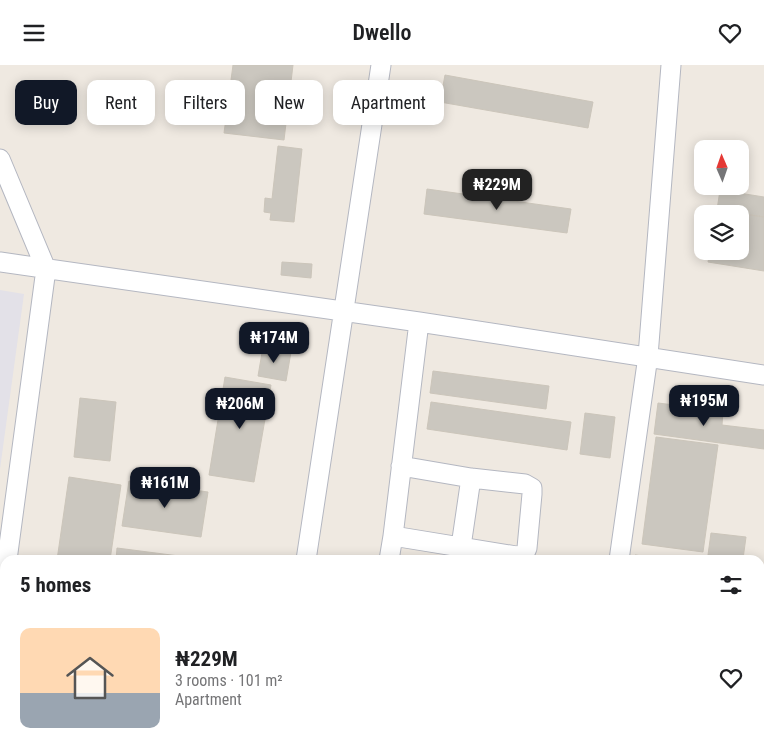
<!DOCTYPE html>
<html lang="en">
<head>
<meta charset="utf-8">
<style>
  body { margin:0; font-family:"Roboto Condensed",sans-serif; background:#f2f2f2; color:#202124; height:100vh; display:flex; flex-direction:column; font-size:19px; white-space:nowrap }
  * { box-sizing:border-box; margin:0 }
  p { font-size:16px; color:#757577 }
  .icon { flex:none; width:28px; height:28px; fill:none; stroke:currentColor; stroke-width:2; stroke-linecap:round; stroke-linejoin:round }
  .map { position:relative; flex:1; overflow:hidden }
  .drawer { position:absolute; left:0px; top:490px; width:765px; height:195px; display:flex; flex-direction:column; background:#fff; border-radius:15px 15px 0 0; box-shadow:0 2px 12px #0003 }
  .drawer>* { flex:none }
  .hud { position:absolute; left:15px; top:15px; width:500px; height:45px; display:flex; gap:10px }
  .needle { width:32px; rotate:358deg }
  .fabs { position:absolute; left:694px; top:75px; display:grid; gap:10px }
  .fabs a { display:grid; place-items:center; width:55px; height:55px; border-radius:10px; background:#fff; box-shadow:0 2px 12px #0003; font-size:25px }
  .price { position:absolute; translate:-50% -42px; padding:0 11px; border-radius:10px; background:#111827; color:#fff; font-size:16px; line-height:32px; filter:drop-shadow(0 1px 2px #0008) }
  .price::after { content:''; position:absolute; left:50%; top:30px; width:15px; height:11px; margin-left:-8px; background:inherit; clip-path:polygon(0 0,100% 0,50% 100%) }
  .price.selected { background:#222; color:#fff }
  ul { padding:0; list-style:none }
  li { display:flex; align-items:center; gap:15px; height:125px; padding:0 20px }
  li+li { border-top:1px solid #e0e0e0 }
  li span { display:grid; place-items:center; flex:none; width:140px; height:100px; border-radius:10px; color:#555 }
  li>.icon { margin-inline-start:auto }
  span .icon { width:60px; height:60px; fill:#fffc; stroke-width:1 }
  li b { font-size:21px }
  h2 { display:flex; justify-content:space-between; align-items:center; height:60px; padding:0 20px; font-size:21px }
  .pill { padding:0 18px; border-radius:10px; background:#fff; box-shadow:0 2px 12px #0003; font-size:18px; line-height:45px }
  .pill.selected { background:#111827; color:#fff }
  header { display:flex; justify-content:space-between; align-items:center; height:65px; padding:0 20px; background:#fff; font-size:22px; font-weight:600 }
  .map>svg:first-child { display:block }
  .industrial { fill:#e3e1e8 }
  .building { fill:#cbc7bf; stroke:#cbc5ba }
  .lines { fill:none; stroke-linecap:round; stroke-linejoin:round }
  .minor-casing { stroke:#b4b7c1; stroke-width:21 }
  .minor { stroke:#fff; stroke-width:19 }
</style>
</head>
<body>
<header><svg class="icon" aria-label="menu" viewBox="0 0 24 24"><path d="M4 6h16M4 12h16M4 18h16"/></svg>Dwello<svg class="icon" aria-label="heart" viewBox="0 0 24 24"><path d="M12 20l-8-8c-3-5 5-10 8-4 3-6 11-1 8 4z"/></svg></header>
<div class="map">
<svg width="764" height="685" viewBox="0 0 764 685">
  <rect width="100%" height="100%" fill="#efe9e1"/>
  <path class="industrial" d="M0,225L24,229L0,404Z"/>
  <path class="building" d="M233,0H293L284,75L224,68Z
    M445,10L593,37L588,63L440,37Z
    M278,81L302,84L294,157L270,155L271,148L264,147L265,133L272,134Z
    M427,124L571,144L567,168L424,149Z
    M720,125L764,132V152L717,145Z
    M717,145L764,152V206L708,197L710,186H740V149H716Z
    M282,197L312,199L311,213L281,210Z
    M263,282L291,287L286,316L258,311Z
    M433,306L549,321L546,344L430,328Z
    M225,312L271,320L254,417L209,410Z
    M80,333L116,337L110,396L74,392Z
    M431,337L571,357L567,385L427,364Z
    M658,338L723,346L722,360L764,365V384L654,369Z
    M585,348L615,352L610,393L580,389Z
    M656,372L718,380L703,487L642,479Z
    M69,412L121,420L110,495H57Z
    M129,416L208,427L201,472L122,461Z
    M711,468L746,472L743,494L708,490Z
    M117,483L202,494V495H116Z
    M635,490L671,495H635Z
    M760,508L764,509V539H760Z
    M760,542H764V558L760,583Z
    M760,657L764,658V685H713L714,680H760Z
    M28,680H146L145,685H28Z
    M658,680H693L692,685Z"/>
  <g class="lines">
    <g class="minor-casing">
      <path id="minor" d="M0,94L46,204L7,495
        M0,197L419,257L764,310
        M401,401L471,413L525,419L532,423V429L527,483L524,490L516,491L393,471L419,257
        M306,495L381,0
        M389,495L393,471
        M459,495L471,413
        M619,495L648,291L671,0
        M0,546L5,509
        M277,685L278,680
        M359,685L360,680
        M431,685L432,680
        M591,685L592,680"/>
    </g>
    <use href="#minor" class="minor"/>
  </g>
</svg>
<div class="fabs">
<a><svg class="needle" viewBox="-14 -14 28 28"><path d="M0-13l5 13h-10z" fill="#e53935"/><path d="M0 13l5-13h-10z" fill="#757577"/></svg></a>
<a><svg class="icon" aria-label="layers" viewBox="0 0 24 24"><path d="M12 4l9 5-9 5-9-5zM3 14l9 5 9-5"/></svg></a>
</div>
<b class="price selected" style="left:497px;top:146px">₦229M</b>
<b class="price" style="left:274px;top:299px">₦174M</b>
<b class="price" style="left:704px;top:362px">₦195M</b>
<b class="price" style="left:240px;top:365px">₦206M</b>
<b class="price" style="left:165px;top:444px">₦161M</b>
<div class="hud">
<a class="pill selected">Buy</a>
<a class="pill">Rent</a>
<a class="pill">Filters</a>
<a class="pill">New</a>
<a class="pill">Apartment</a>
</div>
<section class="drawer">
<h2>5 homes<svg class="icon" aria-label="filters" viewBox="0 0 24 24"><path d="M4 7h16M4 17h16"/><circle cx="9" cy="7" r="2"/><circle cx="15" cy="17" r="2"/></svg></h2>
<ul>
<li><span style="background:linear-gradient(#ffd9b3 65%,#9aa5b1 0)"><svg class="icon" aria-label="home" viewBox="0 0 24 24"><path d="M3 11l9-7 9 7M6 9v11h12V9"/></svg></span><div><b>₦229M</b><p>3 rooms · 101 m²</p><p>Apartment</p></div><svg class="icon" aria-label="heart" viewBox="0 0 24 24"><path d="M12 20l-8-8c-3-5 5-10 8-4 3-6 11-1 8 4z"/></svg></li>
</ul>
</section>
</div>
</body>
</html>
